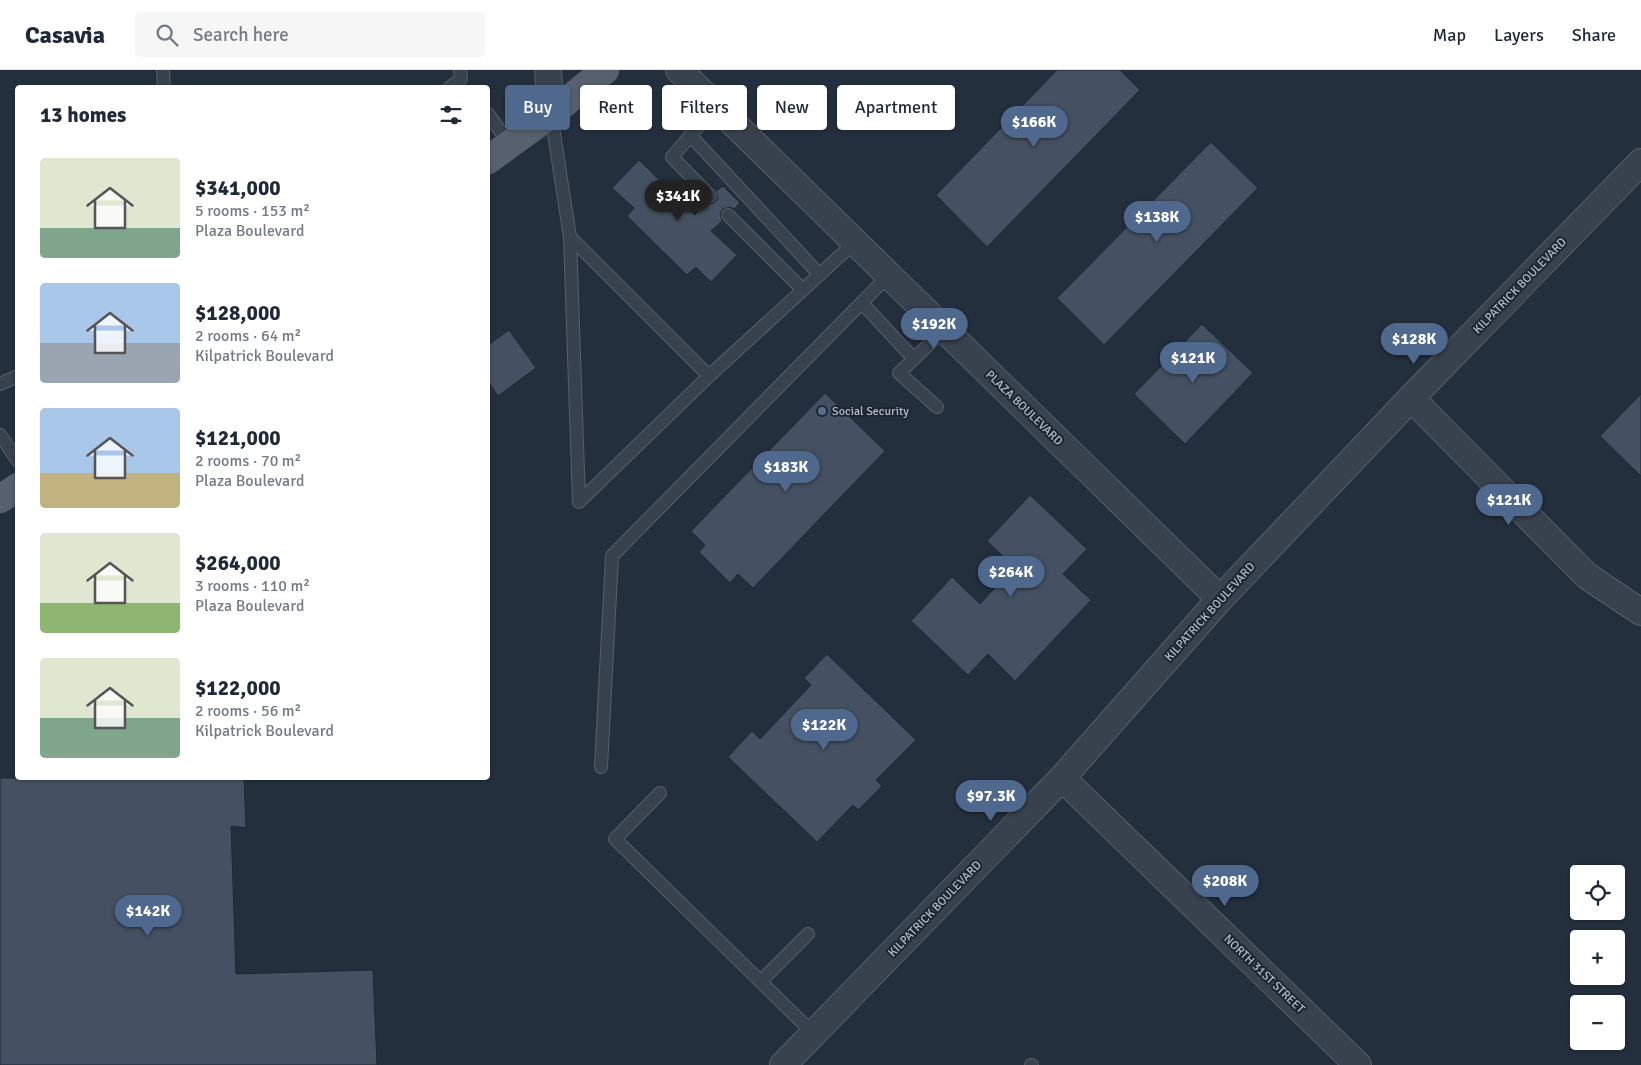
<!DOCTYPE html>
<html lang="en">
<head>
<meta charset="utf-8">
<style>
  body { margin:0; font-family:Signika,sans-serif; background:#f6f6f7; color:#1f2937; height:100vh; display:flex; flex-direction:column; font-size:19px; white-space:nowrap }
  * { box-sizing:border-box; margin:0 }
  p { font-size:16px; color:#747a83 }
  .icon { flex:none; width:28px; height:28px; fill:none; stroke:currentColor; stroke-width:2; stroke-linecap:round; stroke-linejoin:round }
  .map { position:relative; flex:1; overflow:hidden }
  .details { position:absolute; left:15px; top:15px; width:475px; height:695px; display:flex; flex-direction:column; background:#fff; border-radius:5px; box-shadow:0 1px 4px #0004 }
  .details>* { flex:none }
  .guide { position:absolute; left:505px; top:15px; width:475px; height:45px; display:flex; gap:10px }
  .controls { position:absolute; left:1570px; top:795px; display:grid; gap:10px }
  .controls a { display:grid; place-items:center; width:55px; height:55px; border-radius:5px; background:#fff; box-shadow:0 1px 4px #0004; font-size:25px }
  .price { position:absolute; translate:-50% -42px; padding:0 11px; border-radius:18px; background:#4f688e; color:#fff; font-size:16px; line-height:32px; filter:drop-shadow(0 1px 2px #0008) }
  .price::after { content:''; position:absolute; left:50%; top:30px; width:15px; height:11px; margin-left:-8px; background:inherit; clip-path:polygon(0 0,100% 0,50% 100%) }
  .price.current { background:#222; color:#fff }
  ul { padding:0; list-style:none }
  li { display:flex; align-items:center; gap:15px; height:125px; padding:0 25px }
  li span { display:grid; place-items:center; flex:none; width:140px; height:100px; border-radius:5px; color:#555 }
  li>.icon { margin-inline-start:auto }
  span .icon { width:60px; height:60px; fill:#fffc; stroke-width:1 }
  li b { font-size:21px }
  h2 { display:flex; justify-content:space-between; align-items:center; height:60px; padding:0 25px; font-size:21px }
  .pill { padding:0 18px; border-radius:5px; background:#fff; box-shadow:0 1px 4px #0004; font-size:18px; line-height:45px }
  .pill.current { background:#4f688e; color:#fff }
  header { display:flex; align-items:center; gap:30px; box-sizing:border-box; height:70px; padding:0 25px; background:#fff; border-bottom:1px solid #e0e1e3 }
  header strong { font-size:24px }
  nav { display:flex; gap:28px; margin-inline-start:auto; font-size:18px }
  .search { width:350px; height:45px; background:#f6f6f7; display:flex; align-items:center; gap:12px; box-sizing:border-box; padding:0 18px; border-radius:5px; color:#747a83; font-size:19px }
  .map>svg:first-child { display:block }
  .building { fill:#455162; stroke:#1f2835 }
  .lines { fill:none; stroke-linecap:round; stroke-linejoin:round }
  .service-casing { stroke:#565f6c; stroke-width:14 }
  .minor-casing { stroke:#565f6c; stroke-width:28 }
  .primary-casing { stroke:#414a57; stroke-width:29 }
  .service { stroke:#38414e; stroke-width:12 }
  .minor { stroke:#38414e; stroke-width:26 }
  .primary { stroke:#56606e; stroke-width:28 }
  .service-dot { fill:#5c6f8a; stroke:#1d2633; stroke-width:2 }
  .labels { text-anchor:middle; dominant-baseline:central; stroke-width:4; stroke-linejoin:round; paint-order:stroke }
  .street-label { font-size:12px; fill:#b4bcc9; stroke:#1d2633 }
  .poi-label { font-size:12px; fill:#b4bcc9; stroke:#1d2633; text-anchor:start }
</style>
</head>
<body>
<header>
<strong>Casavia</strong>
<div class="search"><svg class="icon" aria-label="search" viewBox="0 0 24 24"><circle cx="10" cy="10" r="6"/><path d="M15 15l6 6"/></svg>Search here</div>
<nav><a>Map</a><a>Layers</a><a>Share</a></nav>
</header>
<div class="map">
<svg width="1641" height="995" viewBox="0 0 1641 995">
  <rect width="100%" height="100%" fill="#242f3e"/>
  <path class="building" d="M1057,0H1120L1140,20L987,177L936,125Z
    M1211,72L1258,118L1104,275L1057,228Z
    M639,90L695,145L705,132L712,134L716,131L718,128L716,121L723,116L740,133L734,139L730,137L723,139L720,143L722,151L711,161L737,185L711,212L696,197L687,205L627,146L634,138L612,118Z
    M1202,254L1253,303L1185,374L1134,324Z
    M509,260L536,298L498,326L488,311V275Z
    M825,323L885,381L753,518L738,504L730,513L699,482L705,475L691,461Z
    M1641,324V406L1600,366Z
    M1030,425L1087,479L1063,504L1091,530L1015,611L988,584L968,605L911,551L952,507L980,534L1014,497L987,471Z
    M827,584L916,670L876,710L882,716L858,740L853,735L817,772L728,687L752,661L760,669L811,615L804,608Z
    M0,708H244L246,758L231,756L236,904L373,900L377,995H0Z"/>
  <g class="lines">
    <g class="service-casing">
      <path id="service" d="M163,0L164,18
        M449,18L461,9L460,0
        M488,44L510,74
        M551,44L570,167L579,432L709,306L854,173
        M690,65L819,204
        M710,126L672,87L716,36
        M728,145L802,219
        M570,167L709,306
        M862,233L913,288
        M0,314L18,306
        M937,337L899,303L944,260
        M0,365L18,391
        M601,697L612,486L888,206
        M660,723L615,769L814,964
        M761,911L808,864
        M1031,995H1032"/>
    </g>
    <g class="minor-casing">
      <path id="minor" d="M548,0L551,44
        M679,0L1220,529
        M1411,328L1587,506L1641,542
        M1062,708L1358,995
        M783,995L1062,708L1220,529L1411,328L1641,92"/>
    </g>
    <g class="primary-casing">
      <path id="primary" d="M488,90L551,44L605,0
        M0,429L18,417"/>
    </g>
    <use href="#service" class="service"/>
    <use href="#minor" class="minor"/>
    <use href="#primary" class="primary"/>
  </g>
  <circle class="service-dot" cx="822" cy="341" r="5"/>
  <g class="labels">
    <g class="street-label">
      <text transform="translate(1520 216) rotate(-46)">KILPATRICK BOULEVARD</text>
      <text transform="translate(1024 338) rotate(44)">PLAZA BOULEVARD</text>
      <text transform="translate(1210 542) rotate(-48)">KILPATRICK BOULEVARD</text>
      <text transform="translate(935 839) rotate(-46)">KILPATRICK BOULEVARD</text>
      <text transform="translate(1264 904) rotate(44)">NORTH 31ST STREET</text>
    </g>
    <g class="poi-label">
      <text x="832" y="341">Social Security</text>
    </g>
  </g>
</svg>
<div class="controls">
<a><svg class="icon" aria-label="locate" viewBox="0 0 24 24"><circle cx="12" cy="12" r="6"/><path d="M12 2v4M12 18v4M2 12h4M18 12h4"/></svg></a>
<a>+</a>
<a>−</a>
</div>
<b class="price" style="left:1034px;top:78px">$166K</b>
<b class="price current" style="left:678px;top:152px">$341K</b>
<b class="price" style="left:1157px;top:173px">$138K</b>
<b class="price" style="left:934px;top:280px">$192K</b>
<b class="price" style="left:1414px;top:295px">$128K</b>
<b class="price" style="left:1193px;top:314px">$121K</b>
<b class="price" style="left:786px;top:423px">$183K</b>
<b class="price" style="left:1509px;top:456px">$121K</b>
<b class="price" style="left:1011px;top:528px">$264K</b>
<b class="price" style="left:824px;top:681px">$122K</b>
<b class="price" style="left:991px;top:752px">$97.3K</b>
<b class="price" style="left:1225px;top:837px">$208K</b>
<b class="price" style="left:148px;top:867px">$142K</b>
<div class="guide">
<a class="pill current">Buy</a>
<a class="pill">Rent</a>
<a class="pill">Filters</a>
<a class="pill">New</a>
<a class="pill">Apartment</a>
</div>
<section class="details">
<h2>13 homes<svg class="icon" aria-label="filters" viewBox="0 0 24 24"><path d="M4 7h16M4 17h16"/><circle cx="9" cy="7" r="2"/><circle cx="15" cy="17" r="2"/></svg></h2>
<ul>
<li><span style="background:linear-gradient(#dfe7d0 70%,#7fa58c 0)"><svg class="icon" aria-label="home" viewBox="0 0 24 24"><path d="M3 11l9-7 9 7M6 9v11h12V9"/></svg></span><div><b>$341,000</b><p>5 rooms · 153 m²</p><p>Plaza Boulevard</p></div></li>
<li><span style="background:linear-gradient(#a9c7e8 60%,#9aa5b1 0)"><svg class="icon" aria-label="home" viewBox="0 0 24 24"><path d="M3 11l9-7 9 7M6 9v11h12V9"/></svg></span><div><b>$128,000</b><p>2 rooms · 64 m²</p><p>Kilpatrick Boulevard</p></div></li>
<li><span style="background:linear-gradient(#a9c7e8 65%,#c2b280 0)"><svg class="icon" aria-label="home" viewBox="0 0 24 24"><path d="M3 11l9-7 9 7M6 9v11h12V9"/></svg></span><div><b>$121,000</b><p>2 rooms · 70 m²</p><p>Plaza Boulevard</p></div></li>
<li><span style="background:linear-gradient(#dfe7d0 70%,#8fb573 0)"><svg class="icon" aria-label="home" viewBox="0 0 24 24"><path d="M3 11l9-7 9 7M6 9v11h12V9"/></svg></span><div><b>$264,000</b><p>3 rooms · 110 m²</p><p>Plaza Boulevard</p></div></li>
<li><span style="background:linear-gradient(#dfe7d0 60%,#7fa58c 0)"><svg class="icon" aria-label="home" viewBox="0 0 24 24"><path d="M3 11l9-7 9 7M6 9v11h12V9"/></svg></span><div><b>$122,000</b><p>2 rooms · 56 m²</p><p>Kilpatrick Boulevard</p></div></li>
</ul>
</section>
</div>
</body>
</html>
